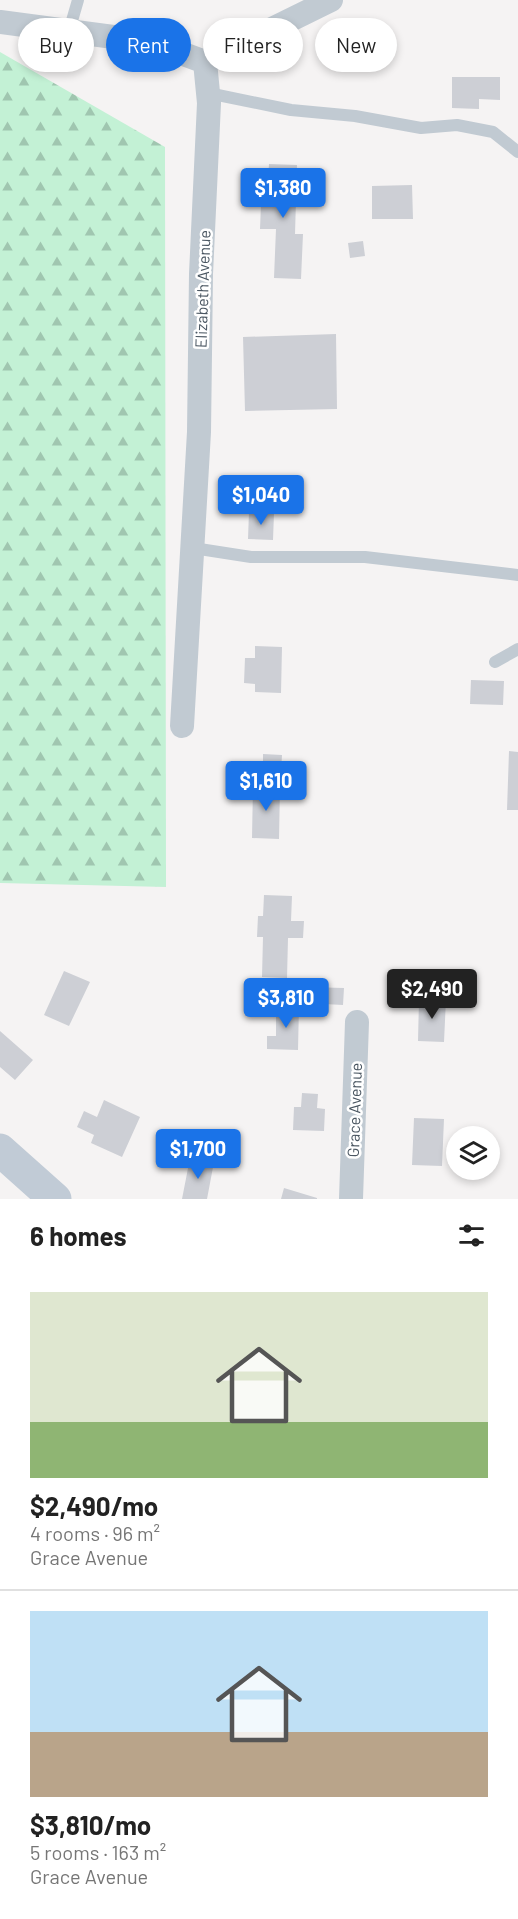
<!DOCTYPE html>
<html lang="en">
<head>
<meta charset="utf-8">
<style>
  body { margin:0; font-family:Barlow,sans-serif; background:#f6f6f6; color:#222; height:100vh; display:flex; flex-direction:column; font-size:22px; white-space:nowrap }
  * { box-sizing:border-box; margin:0 }
  p { font-size:20px; color:#767676 }
  .icon { flex:none; width:33px; height:33px; fill:none; stroke:currentColor; stroke-width:2; stroke-linecap:round; stroke-linejoin:round }
  .map { position:relative; height:1199px; overflow:hidden }
  .details { display:flex; flex-direction:column; background:#fff; flex:1 }
  .details>* { flex:none }
  .guide { position:absolute; left:18px; top:18px; width:483px; height:54px; display:flex; gap:12px }
  .buttons { position:absolute; left:446px; top:1126px; display:grid; gap:12px }
  .buttons a { display:grid; place-items:center; width:54px; height:54px; border-radius:50%; background:#fff; box-shadow:0 3px 9px #0003; font-size:30px }
  .price { position:absolute; translate:-50% -51px; padding:0 14px; border-radius:6px; background:#1a73e8; color:#fff; font-size:20px; line-height:39px; filter:drop-shadow(0 2px 3px #0008) }
  .price::after { content:''; position:absolute; left:50%; top:36px; width:18px; height:14px; margin-left:-9px; background:inherit; clip-path:polygon(0 0,100% 0,50% 100%) }
  .price.active { background:#222; color:#fff }
  ul { padding:0; list-style:none }
  li { display:grid; align-content:center; gap:12px; height:318px; padding:0 30px }
  li+li { border-top:2px solid #e0e0e0 }
  li span { display:grid; place-items:center; height:186px; border-radius:0px; color:#555 }
  li>.icon { margin-inline-start:auto }
  span .icon { width:108px; height:108px; fill:#fffc; stroke-width:1 }
  li b { font-size:26px }
  h2 { display:flex; justify-content:space-between; align-items:center; height:72px; padding:0 30px; font-size:26px }
  .pill { padding:0 21px; border-radius:27px; background:#fff; box-shadow:0 3px 9px #0003; font-size:21px; line-height:54px }
  .pill.active { background:#1a73e8; color:#fff }
  .map>svg:first-child { display:block }
  .forest { fill:url(#forest-firs) }
  .building { fill:#cdcfd5 }
  .lines { fill:none; stroke-linecap:round; stroke-linejoin:round }
  .lane { stroke:#c1cad2; stroke-width:12 }
  .street { stroke:#c1cad2; stroke-width:24 }
  .secondary { stroke:#c1cbd6; stroke-width:33 }
  .labels { text-anchor:middle; dominant-baseline:central; stroke-width:5; stroke-linejoin:round; paint-order:stroke }
  .street-label { font-size:16px; fill:#4a5661; stroke:#fff }
</style>
</head>
<body>
<div class="map">
<svg width="518" height="1199" viewBox="0 0 518 1199">
  <defs>
    <pattern id="forest-firs" width="22" height="20" patternUnits="userSpaceOnUse" patternTransform="scale(1.5)"><rect width="22" height="20" fill="#c3f1d5"/><path d="M5 1l3.5 6h-7zM16 11l3.5 6h-7z" fill="#a0c6b0"/></pattern>
  </defs>
  <rect width="100%" height="100%" fill="#f5f3f3"/>
  <path class="forest" d="M0,52L165,147L166,887L0,883Z"/>
  <path class="building" d="M452,77H500V100L479,99V109L452,108Z
    M269,164L297,165L295,234H303L301,279L274,278L276,229H260L262,179H268Z
    M412,185L413,219H372V186Z
    M363,241L365,256L350,258L348,243Z
    M336,334L337,409L245,411L243,337Z
    M249,512L274,513L273,540L248,539Z
    M255,646L282,647L281,693L255,692V684L244,683L245,658H255Z
    M471,680L504,681L503,705L470,704Z
    M509,751L518,752V810H507Z
    M263,754L282,755L281,771L263,770Z
    M253,785L280,786L279,839L252,838Z
    M264,895L292,896L291,921H304L303,938H288L287,978L262,977L263,937H257L258,916H263Z
    M64,971L90,982L69,1026L44,1015Z
    M306,987L344,988L343,1005L305,1003Z
    M419,999H446L444,1042L418,1041Z
    M276,1005L299,1006L298,1050L267,1049V1036H276Z
    M0,1031L33,1060L15,1080L0,1067Z
    M302,1093L318,1094L317,1108L325,1109L324,1131L293,1130L294,1107H301Z
    M104,1100L140,1117L122,1157L91,1143L94,1135L77,1127L84,1111L97,1117Z
    M414,1118L444,1119L442,1166L412,1165Z
    M190,1158L214,1162L207,1199H182Z
    M284,1188L317,1198V1199H281Z"/>
  <g class="lines">
    <path class="lane" d="M69,31L78,0
      M208,93L291,110L355,116L421,128L457,125L493,132L518,152
      M193,548L251,557H365L518,575
      M495,662L518,649"/>
    <path class="street" d="M0,22L151,42L205,62
      M205,62L331,0
      M182,726L199,432L201,274L209,103L205,62
      M351,1199L357,1022"/>
    <path class="secondary" d="M0,1150L55,1199"/>
  </g>
  <g class="labels">
    <g class="street-label">
      <text transform="translate(202 289) rotate(-88)">Elizabeth Avenue</text>
      <text transform="translate(354 1110) rotate(-88)">Grace Avenue</text>
    </g>
  </g>
</svg>
<div class="buttons">
<a><svg class="icon" aria-label="layers" viewBox="0 0 24 24"><path d="M12 4l9 5-9 5-9-5zM3 14l9 5 9-5"/></svg></a>
</div>
<b class="price" style="left:283px;top:219px">$1,380</b>
<b class="price" style="left:261px;top:526px">$1,040</b>
<b class="price" style="left:266px;top:812px">$1,610</b>
<b class="price active" style="left:432px;top:1020px">$2,490</b>
<b class="price" style="left:286px;top:1029px">$3,810</b>
<b class="price" style="left:198px;top:1180px">$1,700</b>
<div class="guide">
<a class="pill">Buy</a>
<a class="pill active">Rent</a>
<a class="pill">Filters</a>
<a class="pill">New</a>
</div>
</div>
<section class="details">
<h2>6 homes<svg class="icon" aria-label="filters" viewBox="0 0 24 24"><path d="M4 7h16M4 17h16"/><circle cx="9" cy="7" r="2"/><circle cx="15" cy="17" r="2"/></svg></h2>
<ul>
<li><span style="background:linear-gradient(#dfe7d0 70%,#8fb573 0)"><svg class="icon" aria-label="home" viewBox="0 0 24 24"><path d="M3 11l9-7 9 7M6 9v11h12V9"/></svg></span><div><b>$2,490/mo</b><p>4 rooms · 96 m²</p><p>Grace Avenue</p></div></li>
<li><span style="background:linear-gradient(#bfe0f5 65%,#b9a48a 0)"><svg class="icon" aria-label="home" viewBox="0 0 24 24"><path d="M3 11l9-7 9 7M6 9v11h12V9"/></svg></span><div><b>$3,810/mo</b><p>5 rooms · 163 m²</p><p>Grace Avenue</p></div></li>
</ul>
</section>
</body>
</html>
